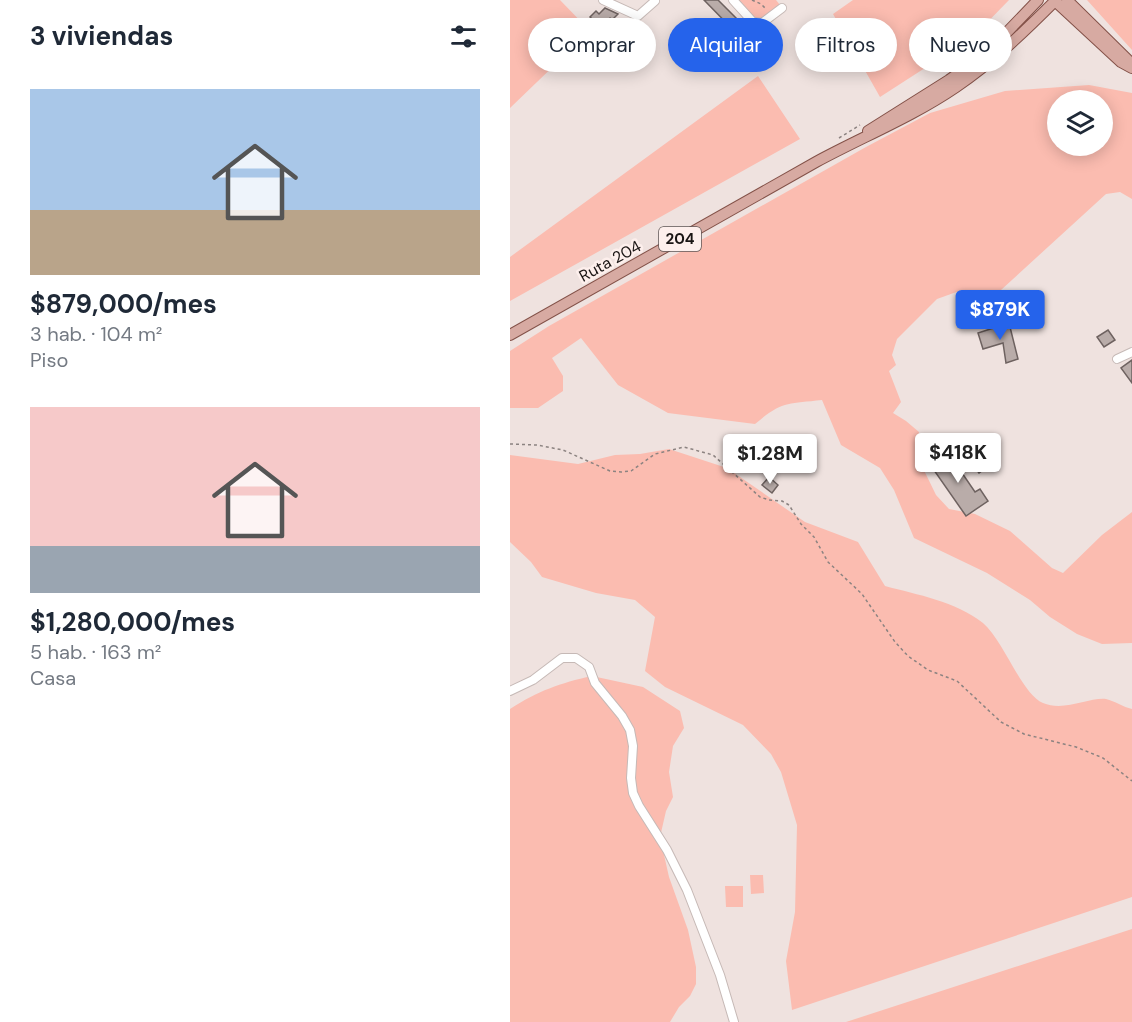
<!DOCTYPE html>
<html lang="es">
<head>
<meta charset="utf-8">
<style>
  body { margin:0; font-family:"DM Sans",sans-serif; background:#f6f6f7; color:#1f2937; height:100vh; display:flex; flex-direction:column; font-size:22px; white-space:nowrap }
  * { box-sizing:border-box; margin:0 }
  p { font-size:20px; color:#747a83 }
  .icon { flex:none; width:33px; height:33px; fill:none; stroke:currentColor; stroke-width:2; stroke-linecap:round; stroke-linejoin:round }
  .map { position:relative; flex:1; overflow:hidden }
  .side { display:flex; flex-direction:column; background:#fff; width:510px }
  .side>* { flex:none }
  .top-card { position:absolute; left:18px; top:18px; width:513px; height:54px; display:flex; gap:12px }
  .controls { position:absolute; left:537px; top:90px; display:grid; gap:12px }
  .controls a { display:grid; place-items:center; width:66px; height:66px; border-radius:50%; background:#fff; box-shadow:0 3px 15px #0003; font-size:30px }
  .price { position:absolute; translate:-50% -51px; padding:0 14px; border-radius:6px; background:#fff; color:#222; font-size:20px; line-height:39px; filter:drop-shadow(0 2px 3px #0008) }
  .price::after { content:''; position:absolute; left:50%; top:36px; width:18px; height:14px; margin-left:-9px; background:inherit; clip-path:polygon(0 0,100% 0,50% 100%) }
  .price.on { background:#2563eb; color:#fff }
  ul { padding:0; list-style:none }
  li { display:grid; align-content:center; gap:12px; height:318px; padding:0 30px }
  li span { display:grid; place-items:center; height:186px; border-radius:0px; color:#555 }
  li>.icon { margin-inline-start:auto }
  span .icon { width:108px; height:108px; fill:#fffc; stroke-width:1 }
  li b { font-size:26px }
  h2 { display:flex; justify-content:space-between; align-items:center; height:72px; padding:0 30px; font-size:26px }
  .pill { padding:0 21px; border-radius:27px; background:#fff; box-shadow:0 3px 15px #0003; font-size:21px; line-height:54px }
  .pill.on { background:#2563eb; color:#fff }
  main { display:flex; flex:1; min-height:0 }
  .map>svg:first-child { display:block }
  .green { fill:#fbbcb0; fill-rule:evenodd }
  .building { fill:#b9aca9; stroke:#6e6260; stroke-width:1.5 }
  .lines { fill:none; stroke-linecap:round; stroke-linejoin:round }
  .minor-casing { stroke:#c6b9b6; stroke-width:10 }
  .major-casing { stroke:#835148; stroke-width:12 }
  .path { stroke:#8c8381; stroke-width:1.5; stroke-dasharray:3 3; stroke-linecap:butt }
  .minor { stroke:#fff; stroke-width:8 }
  .major { stroke:#d7aaa2; stroke-width:10 }
  .labels { text-anchor:middle; dominant-baseline:central; stroke-width:5; stroke-linejoin:round; paint-order:stroke }
  .shield { fill:#fdefec; stroke:#5e5655; stroke-width:1.5 }
  .shield-label { font-size:15px; font-weight:bold; fill:#1a1514 }
  .street-label { font-size:16px; fill:#1a1514; stroke:#fdefec }
</style>
</head>
<body>
<main>
<section class="side">
<h2>3 viviendas<svg class="icon" aria-label="filters" viewBox="0 0 24 24"><path d="M4 7h16M4 17h16"/><circle cx="9" cy="7" r="2"/><circle cx="15" cy="17" r="2"/></svg></h2>
<ul>
<li><span style="background:linear-gradient(#a9c7e8 65%,#b9a48a 0)"><svg class="icon" aria-label="home" viewBox="0 0 24 24"><path d="M3 11l9-7 9 7M6 9v11h12V9"/></svg></span><div><b>$879,000/mes</b><p>3 hab. · 104 m²</p><p>Piso</p></div></li>
<li><span style="background:linear-gradient(#f6c9c9 75%,#9aa5b1 0)"><svg class="icon" aria-label="home" viewBox="0 0 24 24"><path d="M3 11l9-7 9 7M6 9v11h12V9"/></svg></span><div><b>$1,280,000/mes</b><p>5 hab. · 163 m²</p><p>Casa</p></div></li>
</ul>
</section>
<div class="map">
<svg width="622" height="1022" viewBox="0 0 622 1022">
  <rect width="100%" height="100%" fill="#efe2df"/>
  <path class="green" d="M0,0H50L80,31L0,108Z
    M228,0H266L270,5L252,19L246,18Z
    M343,0H499L463,37L370,97L323,14Z
    M577,0H622V50Z
    M248,76L290,139L0,301V257Z
    M579,85L622,93V199L610,192L596,194L480,300L452,290L427,299L387,339L382,355L386,365L379,371L391,402L383,413L396,421L409,432V460L426,495L439,509L465,514L500,531L542,568L553,573L592,535L622,512V643L592,644L567,634L540,617L520,600L477,573L404,538L384,490L370,468L331,445L312,400C277,404 272,401 245,424L158,413L108,385L71,338L42,358L53,376V391L28,408H0V351L39,326L356,147L420,113L495,91ZM548,100H592V146H548Z
    M159,449L217,468L295,522L348,542L375,586C408,595 445,601 473,623C494,641 512,695 533,703C554,712 580,697 596,699C605,701 613,707 622,709V897L282,1010L276,961L285,912L287,825L271,772L261,754L233,725L155,687L135,671L145,617L125,600L86,593L32,577L21,562L0,542V455L68,464L105,455L130,454Z
    M82,676L133,687L170,711L174,728L163,746L159,772L163,797L156,811L150,837L159,877L178,930L186,967V984L180,996L169,1007L160,1022H0V709C28,691 50,683 82,676Z
    M240,875H253L254,893L241,894Z
    M215,886H233V907H216Z
    M622,929V1022H336Z"/>
  <path class="building" d="M194,0H208L243,35L235,42Z
    M95,8L108,14L102,20L100,18L91,27L80,17L86,11L89,14Z
    M499,323L508,359L496,363L493,343L473,349L468,333Z
    M598,330L605,340L594,347L587,337Z
    M622,360V383L611,368Z
    M462,440L481,464L469,473L450,449Z
    M437,451L465,492L470,489L478,501L456,516L419,463Z
    M259,477L268,485L262,493L252,485Z"/>
  <g class="lines">
    <g class="minor-casing">
      <path id="minor" d="M93,0L128,16L145,1
        M223,0L243,22L252,23L272,8
        M607,359L622,352
        M0,691L23,680L52,658H66L79,667L85,683L112,716L120,730L123,746L121,778L123,793L129,806L157,850L177,890L210,975L224,1022"/>
    </g>
    <g class="major-casing">
      <path id="major" d="M544,0L611,62L622,68
        M557,0L622,64
        M358,131L439,80L477,53L528,0
        M0,335L306,162C352,137 402,117 446,87C483,62 515,31 546,0"/>
    </g>
    <path class="path" d="M242,0L251,4L256,9
      M329,138L350,125
      M0,444L27,445L53,450L100,471L111,472L121,471L145,454L174,447L203,455L250,497L259,500L272,501L279,505L291,524L304,537L318,562L352,594L385,642L398,656L418,670L447,681L491,722L514,734L566,747L593,758L622,781"/>
    <use href="#minor" class="minor"/>
    <use href="#major" class="major"/>
  </g>
  <g class="labels">
    <rect class="shield" x="149" y="227" width="42" height="24" rx="4.5"/>
    <g class="shield-label">
      <text x="170" y="239">204</text>
    </g>
    <g class="street-label">
      <text transform="translate(100 261) rotate(-29)">Ruta 204</text>
    </g>
  </g>
</svg>
<div class="controls">
<a><svg class="icon" aria-label="layers" viewBox="0 0 24 24"><path d="M12 4l9 5-9 5-9-5zM3 14l9 5 9-5"/></svg></a>
</div>
<b class="price on" style="left:490px;top:341px">$879K</b>
<b class="price" style="left:448px;top:484px">$418K</b>
<b class="price" style="left:260px;top:485px">$1.28M</b>
<div class="top-card">
<a class="pill">Comprar</a>
<a class="pill on">Alquilar</a>
<a class="pill">Filtros</a>
<a class="pill">Nuevo</a>
</div>
</div>
</main>
</body>
</html>
